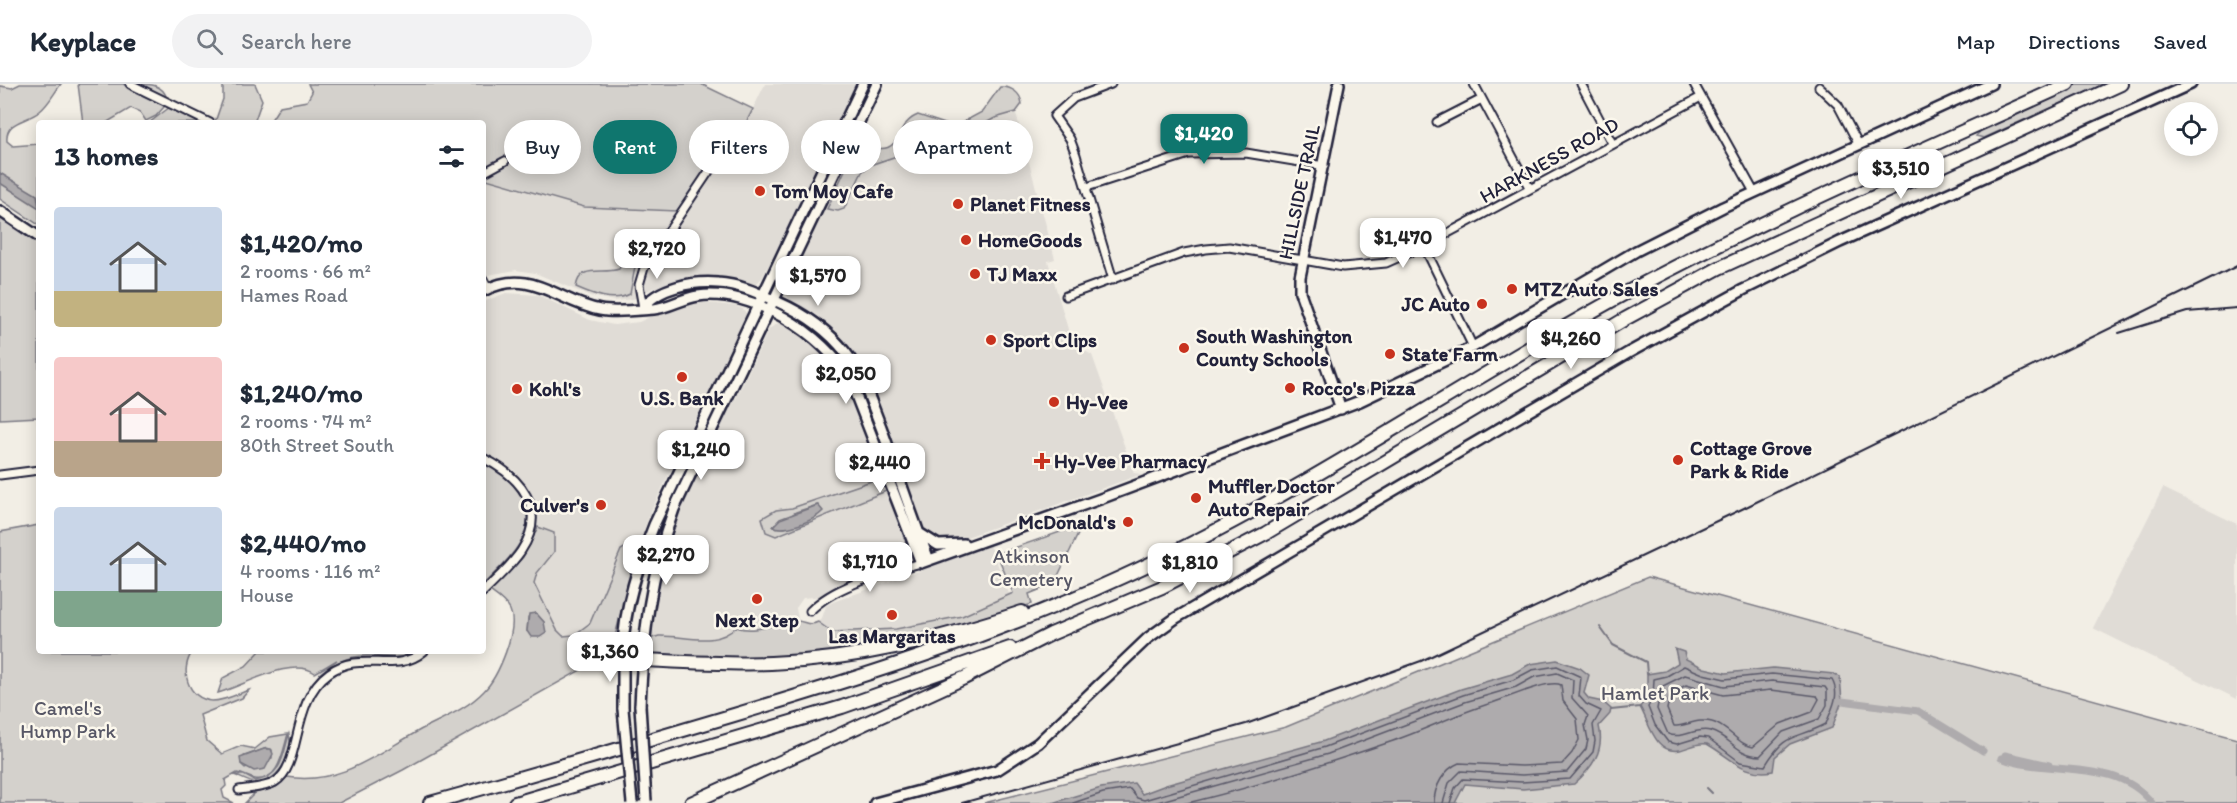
<!DOCTYPE html>
<html lang="en">
<head>
<meta charset="utf-8">
<style>
  body { margin:0; font-family:Itim,sans-serif; background:#f2f2f3; color:#1f2937; height:100vh; display:flex; flex-direction:column; font-size:22px; white-space:nowrap }
  * { box-sizing:border-box; margin:0 }
  p { font-size:20px; color:#747a83 }
  .icon { flex:none; width:33px; height:33px; fill:none; stroke:currentColor; stroke-width:2; stroke-linecap:round; stroke-linejoin:round }
  .map { position:relative; flex:1; overflow:hidden }
  .side { position:absolute; left:36px; top:36px; width:450px; height:534px; display:flex; flex-direction:column; background:#fff; border-radius:6px; box-shadow:0 3px 15px #0003 }
  .side>* { flex:none }
  .top-card { position:absolute; left:504px; top:36px; width:570px; height:54px; display:flex; gap:12px }
  .tools { position:absolute; left:2164px; top:18px; display:grid; gap:12px }
  .tools a { display:grid; place-items:center; width:54px; height:54px; border-radius:50%; background:#fff; box-shadow:0 3px 15px #0003; font-size:30px }
  .price { position:absolute; translate:-50% -51px; padding:0 14px; border-radius:12px; background:#fff; color:#222; font-size:20px; line-height:39px; filter:drop-shadow(0 2px 3px #0008) }
  .price::after { content:''; position:absolute; left:50%; top:36px; width:18px; height:14px; margin-left:-9px; background:inherit; clip-path:polygon(0 0,100% 0,50% 100%) }
  .price.current { background:#0f766e; color:#fff }
  ul { padding:0; list-style:none }
  li { display:flex; align-items:center; gap:18px; height:150px; padding:0 18px }
  li span { display:grid; place-items:center; flex:none; width:168px; height:120px; border-radius:6px; color:#555 }
  li>.icon { margin-inline-start:auto }
  span .icon { width:72px; height:72px; fill:#fffc; stroke-width:1 }
  li b { font-size:26px }
  h2 { display:flex; justify-content:space-between; align-items:center; height:72px; padding:0 18px; font-size:26px }
  .tag { padding:0 21px; border-radius:27px; background:#fff; box-shadow:0 3px 15px #0003; font-size:21px; line-height:54px }
  .tag.current { background:#0f766e; color:#fff }
  header { display:flex; align-items:center; gap:36px; box-sizing:border-box; height:84px; padding:0 30px; background:#fff; border-bottom:2px solid #e0e1e3 }
  header strong { font-size:28px }
  nav { display:flex; gap:33px; margin-inline-start:auto; font-size:21px }
  .search { width:420px; height:54px; background:#f2f2f3; display:flex; align-items:center; gap:15px; box-sizing:border-box; padding:0 21px; border-radius:33px; color:#747a83; font-size:22px }
  .map>svg:first-child { display:block }
  .built { fill:#e0dcd6 }
  .green { fill:#d4d1cc; stroke:#7b7a84; stroke-width:1.5; fill-rule:evenodd }
  .water { fill:#aeabad; stroke:#76747f; stroke-width:1.5 }
  .lines { fill:none; stroke-linecap:round; stroke-linejoin:round }
  .shore { stroke:#5a5969; stroke-width:1.5 }
  .stream { stroke:#76747f; stroke-width:2 }
  .canal { stroke:#aeabad; stroke-width:7 }
  .street-casing { stroke:#22223b; stroke-width:11 }
  .secondary-casing { stroke:#22223b; stroke-width:14 }
  .highway-casing { stroke:#22223b; stroke-width:16 }
  .street { stroke:#fbf7ec; stroke-width:7 }
  .secondary { stroke:#fbf7ec; stroke-width:9 }
  .highway { stroke:#fbf7ec; stroke-width:12 }
  .rail { stroke:#22223b; stroke-width:2 }
  .secondary-bridge-casing { stroke:#22223b; stroke-width:14; stroke-linecap:butt }
  .secondary-bridge { stroke:#fbf7ec; stroke-width:9 }
  .poi-dot { fill:#c8321e; stroke:#fbf7ec; stroke-width:2 }
  .labels { text-anchor:middle; dominant-baseline:central; stroke-width:5; stroke-linejoin:round; paint-order:stroke }
  .street-label { font-size:20px; fill:#22223b; stroke:#fbf7ec }
  .poi-label { font-size:20px; font-weight:bold; fill:#22223b; stroke:#fbf7ec; text-anchor:start }
  .park-label { font-size:20px; fill:#575766; stroke:#fbf7ec }
</style>
</head>
<body>
<header>
<strong>Keyplace</strong>
<div class="search"><svg class="icon" aria-label="search" viewBox="0 0 24 24"><circle cx="10" cy="10" r="6"/><path d="M15 15l6 6"/></svg>Search here</div>
<nav><a>Map</a><a>Directions</a><a>Saved</a></nav>
</header>
<div class="map">
<svg width="2237" height="719" viewBox="0 0 2237 719">
  <rect width="100%" height="100%" fill="#f2eee5"/>
  <filter id="ink" filterUnits="userSpaceOnUse"><feTurbulence type="fractalNoise" baseFrequency=".0167" numOctaves="2"/><feDisplacementMap in="SourceGraphic" scale="12" xChannelSelector="R" yChannelSelector="G"/><feConvolveMatrix kernelMatrix="1 2 1 2 8 2 1 2 1" color-interpolation-filters="sRGB"/></filter>
  <g filter="url(#ink)">
    <path class="built" d="M765,0H859L820,83L762,194L756,200L716,194H685L653,204L633,215L614,217L590,212L535,189L516,186L488,191L483,187L485,93L587,123L717,68L714,58L717,50L729,45L740,52Z
      M1015,26L1055,175L1048,177L1072,259L1092,271L1134,389L1142,390L953,458H939L926,450L920,441L860,284L835,246L817,231L791,217L787,212L786,204L854,58L876,68Z
      M506,209L538,211L590,236L614,241L639,238L673,222L698,218L736,222L743,225L747,231L650,429L631,483L618,544L559,583L502,496L522,474L531,459L536,432L532,412L515,387L483,369V218Z
      M778,239L787,240L800,248L825,267L839,287L866,349L913,468L909,474L823,512L803,514L796,524L798,535L807,541L816,540L822,534L826,522L833,518L990,461L1013,520L896,550L653,571L648,568L651,530L675,440L712,356L737,312L769,245Z
      M2163,404L2237,440V615L2093,544Z"/>
    <path class="green" d="M20,0H61C54,9 49,20 40,27C28,38 5,36 7,57L13,62L39,60V141L0,115V2L12,4Z
      M78,0H123L163,19L164,23L156,32L146,37L140,28L131,24L106,39H83Z
      M138,0C150,0 162,0 167,14Z
      M223,0H255L262,16L254,39L215,38L223,15Z
      M308,0H701L753,25L739,52L729,45L717,50L714,58L716,72L677,127L584,123L483,94V39H269L280,22L307,17L312,8Z
      M2076,0H2104L1984,54L1976,52L1986,41Z
      M1000,3C1011,2 1021,9 1022,20L1016,28L995,34L971,47L870,81L862,88L844,125L838,127L827,125L858,58C906,80 891,41 918,31L954,43L982,28Z
      M170,23L204,39H149Z
      M0,133L39,160V333L0,335Z
      M636,155L650,159L635,183L630,210C613,219 592,210 576,203C580,179 602,191 619,185Z
      M483,379C515,395 542,426 518,462C509,476 495,488 483,501Z
      M880,394L886,407L776,452L766,448L762,434L776,426L792,424ZM817,421V432L784,444L774,443L796,428Z
      M1083,440L1054,500L1029,510L1032,520C924,555 823,577 709,573C691,573 668,576 650,570L652,554L659,552C684,551 716,564 736,543C756,550 775,539 795,537C804,536 808,543 818,538L832,548L896,545L962,532L1013,509L997,470Z
      M39,441V567H193C179,585 187,615 212,617C225,617 237,610 249,606L242,614L200,631L207,657L222,670L241,662L255,665L270,653L288,650C283,666 279,699 255,695C249,694 244,690 237,689L225,696L226,702L222,706L224,714L234,719H0V448ZM267,664L272,666V674L245,684L241,680L244,672Z
      M538,443L554,449V468L537,489L534,499L557,546L563,552L574,551L590,539L621,466L626,463L637,466L615,552L607,566L588,582L403,686L339,719H245L255,709L276,703L287,693C340,702 378,669 422,645C443,634 467,625 484,607C498,593 519,545 510,526C506,518 497,512 490,507L523,473ZM536,529L544,538L527,547L528,533Z
      M1648,493L2237,655V719H984L1286,643Z
      M260,567H416C398,579 381,570 362,572C345,573 332,581 319,590L337,576L315,589C293,572 243,602 218,609L223,594L246,582Z
      M289,650C294,669 278,699 256,699C250,699 240,693 234,691H244L255,697C282,692 283,673 289,650Z"/>
    <path class="water" d="M0,89L37,111L39,124L0,99Z
      M818,421L823,427C815,436 784,449 773,442L780,435Z
      M536,529L544,538L546,549L540,553H531L527,547L529,530Z
      M1675,565L1684,568L1686,575L1704,584L1726,589L1773,584L1834,590L1840,593L1842,617L1832,644L1790,660L1775,673L1773,687C1744,693 1729,672 1707,660C1698,658 1689,664 1680,666C1655,671 1649,638 1640,623L1647,613V590L1665,587L1678,579Z
      M1557,576L1580,584L1589,591L1584,609L1589,615L1603,618L1611,625L1610,630L1599,642C1605,667 1592,684 1574,700L1523,705L1465,700L1455,719H1052L1101,704L1134,699L1142,710L1166,701L1324,657L1461,605L1512,590L1530,580Z
      M264,665H271L273,670L265,685L254,687L241,680L240,674Z"/>
    <g class="lines">
      <path class="shore" d="M1684,582L1703,590L1725,595L1772,590L1832,596C1841,612 1831,625 1826,640C1793,657 1786,647 1765,682L1740,678L1708,654L1700,653L1677,660L1668,658L1655,641L1648,623L1653,614L1654,595L1667,592Z
        M1685,591L1724,602L1772,597L1825,603L1827,606V621L1819,635L1783,648L1760,672C1736,671 1731,653 1710,647C1695,643 1682,656 1668,650L1657,625L1661,603Z
        M1686,601L1723,611L1771,606L1817,612L1819,615L1812,628L1780,640L1753,663C1738,661 1728,642 1712,638C1698,634 1687,642 1674,642L1667,625L1670,610Z
        M1073,719L1103,709L1130,705L1137,714L1144,716L1325,663L1463,611L1513,596L1532,586L1557,582L1581,593L1579,612L1586,620L1601,627L1593,641L1595,657L1593,668L1570,695L1522,698L1463,695L1455,704L1450,719
        M1154,719L1328,670L1465,618L1516,603L1534,593L1557,589L1573,596L1572,614L1588,632L1585,641L1588,656L1586,665L1567,688L1522,691L1461,687L1449,699L1443,719
        M1187,719C1256,703 1326,680 1393,657C1427,645 1458,629 1492,619C1507,614 1549,595 1561,601L1563,617L1577,635L1579,656L1572,669L1562,680L1522,682L1459,679C1444,685 1434,703 1434,719"/>
      <path class="stream" d="M1600,543L1613,561L1646,578L1647,590
        M1611,626L1640,623
        M1707,704L1712,709"/>
      <path class="canal" d="M1842,617L1918,627L1983,667
        M2005,671L2049,681
        M2001,674C2049,693 2115,672 2152,719"/>
      <g class="street-casing">
        <path id="street" d="M130,0L210,39
          M1111,0L1074,14L1054,32L1070,55L1076,71L1113,196
          M1474,0L1530,105
          M1581,0L1612,59
          M1694,0L1754,108
          M1819,3L1838,21L1859,61
          M1437,38L1482,15
          M483,89L505,77
          M1087,103L1189,70L1246,69L1324,82
          M1424,162L1473,263
          M483,195L488,205
          M1066,212L1184,169L1206,165L1229,163L1343,183L1386,179L1424,162L1701,13
          M643,224L639,201L644,184L728,59
          M483,374C520,392 549,425 521,467C511,482 496,495 483,508
          M0,391L39,386
          M810,527C836,500 886,489 921,479
          M239,706C251,704 265,704 275,698C303,681 290,617 329,589C361,565 395,592 424,567"/>
      </g>
      <g class="secondary-casing">
        <path id="secondary" d="M1339,0L1300,193V208L1341,325
          M0,127L39,153
          M483,207C532,182 557,218 600,226C615,229 639,226 654,225C668,224 683,214 698,212C752,204 824,250 850,296L921,479L1100,415L1360,317L1473,263L1636,167L1723,123L1991,0
          M643,224C658,203 693,197 718,199C739,200 758,209 778,218C805,230 828,246 846,269C863,291 871,318 881,343C897,387 912,432 929,476
          M919,449L938,461L964,460
          M640,622C643,554 650,490 674,425L877,0
          M623,625C623,605 623,584 623,564C624,523 639,479 654,441L863,0
          M875,719L997,686L1038,659L1148,554L1176,534L1628,269L1743,206L1840,158L2191,0"/>
      </g>
      <g class="highway-casing">
        <path id="highway" d="M625,575C673,577 722,581 771,579C857,576 940,555 1022,528
          M430,719C532,691 633,661 734,631C868,591 996,551 1124,492C1295,414 1448,307 1611,217C1759,136 1914,70 2068,0
          M515,719L842,623L1010,564
          M691,719L964,594L1051,550L1162,503L1266,449L1625,235L1719,184L2121,0"/>
      </g>
      <use href="#street" class="street"/>
      <use href="#secondary" class="secondary"/>
      <use href="#highway" class="highway"/>
      <path class="rail" d="M2119,249L2187,228L2237,224
        M962,719L1246,640L1421,577L1742,425L2237,182"/>
      <g class="secondary-bridge-casing">
        <path id="secondary-bridge" d="M640,622L646,717
          M623,625L632,719"/>
      </g>
      <use href="#secondary-bridge" class="secondary-bridge"/>
    </g>
  </g>
  <g class="poi-dot">
    <circle cx="760" cy="107" r="6"/>
    <circle cx="958" cy="120" r="6"/>
    <circle cx="966" cy="156" r="6"/>
    <circle cx="975" cy="190" r="6"/>
    <circle cx="1512" cy="205" r="6"/>
    <circle cx="1482" cy="220" r="6"/>
    <circle cx="991" cy="256" r="6"/>
    <circle cx="1184" cy="264" r="6"/>
    <circle cx="1390" cy="270" r="6"/>
    <circle cx="682" cy="293" r="6"/>
    <circle cx="1290" cy="304" r="6"/>
    <circle cx="517" cy="305" r="6"/>
    <circle cx="1054" cy="318" r="6"/>
    <circle cx="1678" cy="376" r="6"/>
    <path d="M1039 368h6v6h6v6h-6v6h-6v-6h-6v-6h6z"/>
    <circle cx="1196" cy="414" r="6"/>
    <circle cx="601" cy="421" r="6"/>
    <circle cx="1128" cy="438" r="6"/>
    <circle cx="757" cy="515" r="6"/>
    <circle cx="892" cy="531" r="6"/>
  </g>
  <g class="labels">
    <g class="street-label">
      <text transform="translate(1549 76) rotate(-29)">HARKNESS ROAD</text>
      <text transform="translate(1299 108) rotate(-78)">HILLSIDE TRAIL</text>
    </g>
    <g class="poi-label">
      <text x="772" y="107">Tom Moy Cafe</text>
      <text x="970" y="120">Planet Fitness</text>
      <text x="978" y="156">HomeGoods</text>
      <text x="987" y="190">TJ Maxx</text>
      <text x="1524" y="205">MTZ Auto Sales</text>
      <text x="1470" y="220" text-anchor="end">JC Auto</text>
      <text x="1196" y="252">South Washington<tspan x="1196" dy="23">County Schools</tspan></text>
      <text x="1003" y="256">Sport Clips</text>
      <text x="1402" y="270">State Farm</text>
      <text x="1302" y="304">Rocco's Pizza</text>
      <text x="529" y="305">Kohl's</text>
      <text x="682" y="314" text-anchor="middle">U.S. Bank</text>
      <text x="1066" y="318">Hy-Vee</text>
      <text x="1690" y="364">Cottage Grove<tspan x="1690" dy="23">Park &amp; Ride</tspan></text>
      <text x="1054" y="377">Hy-Vee Pharmacy</text>
      <text x="1208" y="402">Muffler Doctor<tspan x="1208" dy="23">Auto Repair</tspan></text>
      <text x="589" y="421" text-anchor="end">Culver's</text>
      <text x="1116" y="438" text-anchor="end">McDonald's</text>
      <text x="757" y="536" text-anchor="middle">Next Step</text>
      <text x="892" y="552" text-anchor="middle">Las Margaritas</text>
    </g>
    <g class="park-label">
      <text x="1031" y="472">Atkinson<tspan x="1031" dy="23">Cemetery</tspan></text>
      <text x="1655" y="609">Hamlet Park</text>
      <text x="68" y="624">Camel's<tspan x="68" dy="23">Hump Park</tspan></text>
    </g>
  </g>
</svg>
<div class="tools">
<a><svg class="icon" aria-label="locate" viewBox="0 0 24 24"><circle cx="12" cy="12" r="6"/><path d="M12 2v4M12 18v4M2 12h4M18 12h4"/></svg></a>
</div>
<b class="price current" style="left:1204px;top:81px">$1,420</b>
<b class="price" style="left:1901px;top:116px">$3,510</b>
<b class="price" style="left:1403px;top:185px">$1,470</b>
<b class="price" style="left:657px;top:196px">$2,720</b>
<b class="price" style="left:818px;top:223px">$1,570</b>
<b class="price" style="left:1571px;top:286px">$4,260</b>
<b class="price" style="left:846px;top:321px">$2,050</b>
<b class="price" style="left:701px;top:397px">$1,240</b>
<b class="price" style="left:880px;top:410px">$2,440</b>
<b class="price" style="left:666px;top:502px">$2,270</b>
<b class="price" style="left:870px;top:509px">$1,710</b>
<b class="price" style="left:1190px;top:510px">$1,810</b>
<b class="price" style="left:610px;top:599px">$1,360</b>
<div class="top-card">
<a class="tag">Buy</a>
<a class="tag current">Rent</a>
<a class="tag">Filters</a>
<a class="tag">New</a>
<a class="tag">Apartment</a>
</div>
<section class="side">
<h2>13 homes<svg class="icon" aria-label="filters" viewBox="0 0 24 24"><path d="M4 7h16M4 17h16"/><circle cx="9" cy="7" r="2"/><circle cx="15" cy="17" r="2"/></svg></h2>
<ul>
<li><span style="background:linear-gradient(#c9d6e8 70%,#c2b280 0)"><svg class="icon" aria-label="home" viewBox="0 0 24 24"><path d="M3 11l9-7 9 7M6 9v11h12V9"/></svg></span><div><b>$1,420/mo</b><p>2 rooms · 66 m²</p><p>Hames Road</p></div></li>
<li><span style="background:linear-gradient(#f6c9c9 70%,#b9a48a 0)"><svg class="icon" aria-label="home" viewBox="0 0 24 24"><path d="M3 11l9-7 9 7M6 9v11h12V9"/></svg></span><div><b>$1,240/mo</b><p>2 rooms · 74 m²</p><p>80th Street South</p></div></li>
<li><span style="background:linear-gradient(#c9d6e8 70%,#7fa58c 0)"><svg class="icon" aria-label="home" viewBox="0 0 24 24"><path d="M3 11l9-7 9 7M6 9v11h12V9"/></svg></span><div><b>$2,440/mo</b><p>4 rooms · 116 m²</p><p>House</p></div></li>
</ul>
</section>
</div>
</body>
</html>
